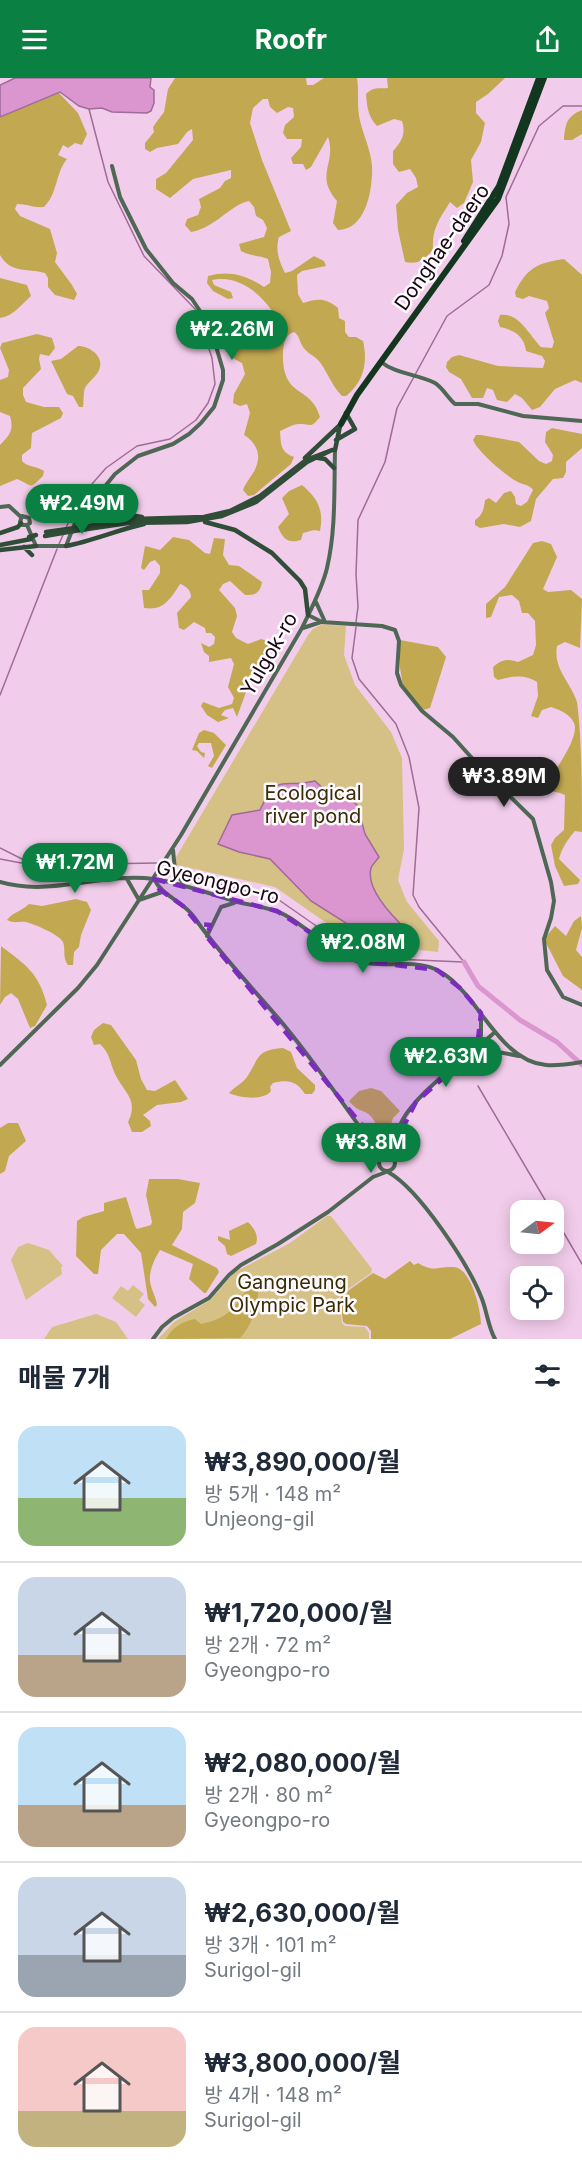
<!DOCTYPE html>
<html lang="ko">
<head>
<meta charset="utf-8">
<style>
  body { margin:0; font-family:Inter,"Noto Sans KR",sans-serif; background:#f6f6f7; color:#1f2937; height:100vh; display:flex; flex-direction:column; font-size:22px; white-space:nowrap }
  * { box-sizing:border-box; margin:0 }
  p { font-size:20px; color:#747a83 }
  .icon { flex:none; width:33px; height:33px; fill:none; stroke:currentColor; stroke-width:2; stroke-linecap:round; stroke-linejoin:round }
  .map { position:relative; height:1261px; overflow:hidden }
  .side { display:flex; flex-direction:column; background:#fff; flex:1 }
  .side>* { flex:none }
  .needle { width:39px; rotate:75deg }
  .tools { position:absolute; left:510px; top:1122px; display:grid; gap:12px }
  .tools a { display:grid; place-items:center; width:54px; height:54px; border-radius:12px; background:#fff; box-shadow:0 3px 15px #0003; font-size:30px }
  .price { position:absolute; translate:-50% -51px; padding:0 14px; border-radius:21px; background:#0b8043; color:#fff; font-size:20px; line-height:39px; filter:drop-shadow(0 2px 3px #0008) }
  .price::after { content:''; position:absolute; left:50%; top:36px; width:18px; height:14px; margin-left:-9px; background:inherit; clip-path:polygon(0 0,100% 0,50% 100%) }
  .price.active { background:#222; color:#fff }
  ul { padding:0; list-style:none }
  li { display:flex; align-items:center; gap:18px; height:150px; padding:0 18px }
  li+li { border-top:2px solid #e0e1e3 }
  li span { display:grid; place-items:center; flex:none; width:168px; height:120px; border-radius:18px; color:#555 }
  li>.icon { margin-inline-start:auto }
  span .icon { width:72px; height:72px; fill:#fffc; stroke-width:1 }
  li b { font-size:26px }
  h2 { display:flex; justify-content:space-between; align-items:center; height:72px; padding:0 18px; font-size:26px }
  header { display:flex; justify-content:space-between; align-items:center; height:78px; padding:0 18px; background:#0b8043; color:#fff; font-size:27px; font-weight:700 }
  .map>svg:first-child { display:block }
  .green { fill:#d5c185 }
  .forest { fill:#c3a852 }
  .water { fill:#db96d0; stroke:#9f6b97; stroke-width:1.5 }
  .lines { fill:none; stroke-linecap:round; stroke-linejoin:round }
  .stream { stroke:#9f6b97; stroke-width:1.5 }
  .river { stroke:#db96d0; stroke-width:5 }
  .secondary { stroke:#4f6755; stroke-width:4 }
  .primary { stroke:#304d38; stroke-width:4.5 }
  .highway { stroke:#13361f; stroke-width:6 }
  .primary-bridge { stroke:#304d38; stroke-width:4.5 }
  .marked { fill:#7b2cbf; fill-opacity:0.2; stroke:#7b2cbf; stroke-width:4.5; stroke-dasharray:12 8; stroke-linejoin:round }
  .labels { text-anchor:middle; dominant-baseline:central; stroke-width:5; stroke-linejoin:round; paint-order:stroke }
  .street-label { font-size:20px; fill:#140812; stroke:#fefafd }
  .park-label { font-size:20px; fill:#372c05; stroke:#fefafd }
</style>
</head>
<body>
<header><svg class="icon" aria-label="menu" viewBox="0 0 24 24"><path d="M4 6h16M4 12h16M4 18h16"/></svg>Roofr<svg class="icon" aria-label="share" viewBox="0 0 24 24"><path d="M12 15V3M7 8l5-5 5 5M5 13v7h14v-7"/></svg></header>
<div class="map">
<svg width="582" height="1261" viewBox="0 0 582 1261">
  <rect width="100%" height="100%" fill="#f2cdeb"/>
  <path class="green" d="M323,546L346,548L344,577L355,607L391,654L402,680L404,771L398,802L407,824L439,863L438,874L355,865L275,809L172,786L308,557L313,551Z
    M327,1138H331L372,1191L371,1195L340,1217L339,1220L342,1245L345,1248L365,1249L369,1255V1261H158L174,1244L210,1222L235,1194L290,1165Z
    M28,1165L49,1172L63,1188L61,1189L62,1196L26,1222L11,1182L18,1169Z
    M133,1207L144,1216L139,1222L145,1227L136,1239L112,1220L121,1208L128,1213Z
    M96,1236L116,1244L128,1261H44L52,1249Z"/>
  <path class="forest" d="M175,0H306L307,7H313L324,0H357C359,13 357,25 359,38C362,55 371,71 372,88C373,111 366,152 338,152L333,145L337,123C314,97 337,85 328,59L311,89L306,92L303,86H293L291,80L301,69L302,61H287L283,55L285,47L294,39L293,30L288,29L277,35L270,29L268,21H263L253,30L250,45L262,82L291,153L279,159C275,172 279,183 285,195L292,193L314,178L324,183L326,188L302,193L297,197L298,216L303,225C318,220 326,220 338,230L339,240L345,243V254L349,259H356L363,263C368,284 364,304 346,318H342C331,307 327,292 318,282C313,277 307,275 303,269C299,263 300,258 294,254C285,257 284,264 283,273C281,322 311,306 320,339C310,351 312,346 299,346C293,346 285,351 280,353C281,366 280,374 294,379L291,386L254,417L248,418L243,412C246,403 255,395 257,386C261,374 254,363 244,357L250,335L247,326L240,328L233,325L234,316L245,296L242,285C221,275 217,262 220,239C238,235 252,242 270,245L276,239C263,217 239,196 212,202L214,207L231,214L233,220L228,221L213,213L207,205L208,198C229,192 246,197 264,209L270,205L271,194L268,181C258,177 249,178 241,173L239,166L264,159L267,150L263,142L256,138L254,129L249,123C228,128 217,149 191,154L185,147L187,141L198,137L201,129L199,121L220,110L225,103L231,100V92L193,101L170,120L156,111V101L166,95L193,62L192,51L187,54L178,66L157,70L150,74L145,71V65L154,54L153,49L158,42L164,34L168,11Z
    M387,0H505L488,16L476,24V35L485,45L481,64L471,82L473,104L464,125L457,130L450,124C439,142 432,150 433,172C424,181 419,187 405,184L398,152L396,127L407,115L418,109L416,100L410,91L399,94L393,86V73C402,63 406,56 402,43L394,41L377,48C368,39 367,29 366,16C374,8 378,11 388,10Z
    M59,15L78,35L87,56L82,67L75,65L68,70L63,67L58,77L67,81C55,96 58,115 44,129C34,130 27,126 17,126L15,131L20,138L50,151L57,175L55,184L72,207L77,216L74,222L55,217L48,209V200L45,195C27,190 11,196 0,177V39Z
    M582,32V56L572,62H564C565,46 567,38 582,32Z
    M564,181L582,197V305L575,302L555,311L540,329L532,332L522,320L515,316L507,324L497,322L493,312L487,310L483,320H472L461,301L449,294L446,289L447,284L452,279L459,277L498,288L543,290L545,283L542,278L526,273C524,257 513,252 500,249L498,243L500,237C519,234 529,257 541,269L552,270L554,264L545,235L549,230L547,223L529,218L523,221L516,219L515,214C527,190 537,185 564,181Z
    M0,200L27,207L31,218C22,226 12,239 0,240Z
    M37,256L52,260L55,270L49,278L40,276L39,281L41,291L23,310V317L26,324L44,329H59L63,335L61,340L32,355L31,370L22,377V383C27,389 37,388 44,393L43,398C29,412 33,408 17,401L0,408V367C10,357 14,352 10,338L0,334V302L8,299L9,292L0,270L2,265Z
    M78,268C89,268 105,278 99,292C97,298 88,304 85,310C83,315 84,323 83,329H79L73,318L67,316L51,283L61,281Z
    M552,350L582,356V370L566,384V394L563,400L553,401L536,421L531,443L520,449L504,446L480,450L475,447V442C483,437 484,430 485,422L489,420L496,425L504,415L511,413L515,419L516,426L521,428L527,424L533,412C529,406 522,407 516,403C504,396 478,374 473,362L476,357H481L519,364L539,383L546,386L552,383L553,377L545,364L546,354Z
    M302,407C318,420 324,433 320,453L314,452L303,455L301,462C288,466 283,461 278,449L289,436L282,420L289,413Z
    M173,459L189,462L205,475L210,476L214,460L225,461L223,477L229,487L239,488L262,504C260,515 256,517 245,517L230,503L223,506L219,512L235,530L237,538L232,554L236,560L248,566L261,561L267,563L269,570L267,579L252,593L246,614L237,639L233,630L225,632L221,637L229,640L218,644L207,637L201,628L203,624L219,630L232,626L234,620L228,609L234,586L231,580L209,584V578L204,574L201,565L209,569L214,566L215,559L211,555H206L205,550L194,544L184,552L179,550L177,535L191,519C191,512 186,508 180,506C170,522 163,533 144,530L142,512H149L160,495V488L155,482L150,484L144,492L141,490L145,468L160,472Z
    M542,463L551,466L557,479L543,511L548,514L571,512L582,521L580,570L565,564L557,568C553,591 570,603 577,624C582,661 582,715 582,754L575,753C567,762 562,770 559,781L580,802L578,806L564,808L555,788L551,767L555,760L564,752L565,717C549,709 531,717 517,707L526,696L544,703L550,701C557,689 580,658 574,645C570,636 560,632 551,629L542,632L538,640L531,638L538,618L537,604C525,596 512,598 498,602L494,599L493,589C501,582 507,580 518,584L533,577L536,567L535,543L528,535H522L519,523L512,517L499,519L491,539L486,540V526L505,509L533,465Z
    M400,562L438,569L446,579L430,630L423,632L403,608L400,590Z
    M204,652L214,655L226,667L212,690L208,688L214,678L211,665H199L197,668L201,674L205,675L204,680L197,673L192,672L199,655Z
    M76,821L87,824L91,832L81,857L79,869L74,874L73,887H68C62,879 66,872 63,864C60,857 34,846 26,844C18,843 15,846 7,842C13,834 22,833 29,826L42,828Z
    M581,838L582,850L576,872L582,879V912L563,898L544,861L555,848L566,858L574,843Z
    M1,868C26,887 39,895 47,927L35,948L30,950L18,921L11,915L5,919L0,927Z
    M103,945L111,947L136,982L141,1001L147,1012L155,1013L175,1002L188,1021L181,1024L157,1027L143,1037L150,1043L151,1048L142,1054H132L128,1044C139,1021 124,1015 115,996C110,985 110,975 100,966L94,967L91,959L94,952Z
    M283,970L291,974L297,990L315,1007V1012L312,1016H305C297,1003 288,1001 273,1005L270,1009L271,1013C264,1023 239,1020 229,1015C234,1009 242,1006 247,999C260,979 256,972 283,970Z
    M371,1010L381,1013L400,1033L393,1040L386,1062L381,1061C378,1052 375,1038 365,1034C357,1031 355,1030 349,1023L359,1013Z
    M8,1045H18L26,1063L9,1078L5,1093L0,1096V1050Z
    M149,1101H178L200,1105L195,1125L183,1134L182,1151L172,1167L217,1190L219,1194L206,1215H204L189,1201L193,1186L160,1172C154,1182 147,1196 151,1208C153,1215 156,1220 157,1227L155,1229L148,1221L141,1175L124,1156H117L101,1172L98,1196H94L76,1178L77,1143L83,1139L104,1133V1125L107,1124L126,1119L135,1148L137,1151L151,1147L152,1144L146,1117Z
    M248,1144C254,1150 259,1157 256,1166L231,1178L227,1176L225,1168L218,1162V1158L230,1162L229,1153Z
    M410,1183L414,1187L418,1185C434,1195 437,1188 454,1189C471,1190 481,1232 481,1246L450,1261H371V1253L367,1248L346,1246L343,1244L340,1221L342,1217L373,1195L385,1201Z
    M253,1207L258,1208C260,1224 251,1249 240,1260L166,1261C172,1250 182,1243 195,1241L201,1246C215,1243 229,1238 237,1225C242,1218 245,1212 253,1207Z"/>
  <path class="water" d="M15,0H151L150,9L154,12V25L151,33L147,35L112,34L102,30L89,31L79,28L60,14L0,39V7Z
    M315,703L326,713L350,721L357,727L365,756L379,779C377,782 372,787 371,790C365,812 395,841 409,854L397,857L360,854L311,823L270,781L239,774L218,766L232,737L260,732C277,694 282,711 315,703Z"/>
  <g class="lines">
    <path class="stream" d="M66,450L77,423L106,390L137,368L170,361L196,342L208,325L215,306L212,280L196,232L144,178L108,104L89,31
      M59,466L63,457
      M356,544L358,529L356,496L358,442L385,384L397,330L447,238L489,207L502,178L509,146L506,119L539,48L563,28H582
      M356,549L352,580L359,601L396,646L409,679L419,730L413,817L419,829L464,884
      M0,617L57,471
      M0,770L34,787L157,785
      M0,781L32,787
      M183,796L279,822L345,868L394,881L463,884
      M478,1008L551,1132
      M554,1138L582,1186"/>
    <path class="river" d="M464,884L478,908L520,942L557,964L582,987"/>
    <path class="secondary" d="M381,284C396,296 417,296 435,305C442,309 448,320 455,326H478L523,338L582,343
      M0,429L9,428L21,439
      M27,447L30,445L29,440L22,438L20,444L22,447H27L36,468H66L75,445L115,396L138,378L173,366L189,356L201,345L214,329L223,302V292L210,248L192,221L173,205L146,171L120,119L112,88
      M316,524L325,544
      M308,537L322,544L382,548L395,552L399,563L397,595L401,607L422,633L453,659L480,689L533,741L551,804L554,823L551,840L544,861L547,892L563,919L582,927
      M303,550L321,544
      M173,772L175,792L185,809
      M127,801L139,822L162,814
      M154,801C163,819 183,823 194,839C219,875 250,907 279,941C313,981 342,1025 373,1067L385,1077
      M0,804C50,819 103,794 154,801C181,805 211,816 237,824C254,828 270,829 285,837C309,850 328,873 354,882C380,891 411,881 435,891C449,897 459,909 469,920C489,945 511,984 546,987C558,988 570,986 582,984
      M207,858L221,829L234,825
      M481,938V957L477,970L519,978
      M0,987L78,910L97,887L181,757L302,550C311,531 322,511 327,490C336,452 334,411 335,372
      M376,1066L387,1070L395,1063
      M379 1085a8 8 0 1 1 16 0a8 8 0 1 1-16 0Z
      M394,1082C395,1070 396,1057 401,1045C416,1014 469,978 495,954
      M388,1094C419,1111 469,1187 482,1221C487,1234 488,1248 495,1261
      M153,1261L162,1249L173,1240L209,1220L229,1197L241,1187L278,1166L328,1134L373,1099L386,1094"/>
    <path class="primary" d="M336,362L355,351L346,335
      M332,372H335L340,348
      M305,380L340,347
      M318,380L325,381L334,390
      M81,437L117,435L142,439
      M205,444L235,452L272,475L300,503L305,511L308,537
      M74,453L128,445L187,444L222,438L256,424L307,384L332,372L306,382L260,418L230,433L204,439L135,441L75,450
      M0,455L18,449L21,445
      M0,467L31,461
      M66,468C93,463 117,452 144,446
      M24,469L32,477
      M0,472L36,468"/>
    <path class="highway" d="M464,163L499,108L539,0
      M341,346L357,317L498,121L544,0"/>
    <path class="primary-bridge" d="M46,454L75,450
      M45,458L74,453
      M29,459L36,457"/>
  </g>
  <path class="marked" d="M154,801L277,833L353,882L437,892L460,910L481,935L477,970L416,1024L396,1063L380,1069L207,859L210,847L198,846L183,828L159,811Z"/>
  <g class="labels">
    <g class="street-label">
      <text transform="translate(442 169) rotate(-55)">Donghae-daero</text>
      <text transform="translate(269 576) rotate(-60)">Yulgok-ro</text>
      <text transform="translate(218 804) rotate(14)">Gyeongpo-ro</text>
    </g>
    <g class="park-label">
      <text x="313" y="715">Ecological<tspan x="313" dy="23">river pond</tspan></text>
      <text x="292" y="1204">Gangneung<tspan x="292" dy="23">Olympic Park</tspan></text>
    </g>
  </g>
</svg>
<div class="tools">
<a><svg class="needle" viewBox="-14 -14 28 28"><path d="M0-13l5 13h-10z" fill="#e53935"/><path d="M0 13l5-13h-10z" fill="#747a83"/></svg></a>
<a><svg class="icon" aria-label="locate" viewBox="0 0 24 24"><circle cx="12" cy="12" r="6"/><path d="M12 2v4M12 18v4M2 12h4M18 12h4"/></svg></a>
</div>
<b class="price" style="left:232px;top:283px">₩2.26M</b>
<b class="price" style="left:82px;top:457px">₩2.49M</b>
<b class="price active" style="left:504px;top:730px">₩3.89M</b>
<b class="price" style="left:75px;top:816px">₩1.72M</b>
<b class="price" style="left:363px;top:896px">₩2.08M</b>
<b class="price" style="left:446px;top:1010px">₩2.63M</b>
<b class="price" style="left:371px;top:1096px">₩3.8M</b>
</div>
<section class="side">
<h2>매물 7개<svg class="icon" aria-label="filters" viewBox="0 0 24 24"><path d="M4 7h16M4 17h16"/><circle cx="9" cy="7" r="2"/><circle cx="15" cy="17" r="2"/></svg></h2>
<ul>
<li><span style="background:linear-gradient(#bfe0f5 60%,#8fb573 0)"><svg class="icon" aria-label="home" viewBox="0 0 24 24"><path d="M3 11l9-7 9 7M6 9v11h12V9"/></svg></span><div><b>₩3,890,000/월</b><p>방 5개 · 148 m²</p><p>Unjeong-gil</p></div></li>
<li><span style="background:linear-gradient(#c9d6e8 65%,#b9a48a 0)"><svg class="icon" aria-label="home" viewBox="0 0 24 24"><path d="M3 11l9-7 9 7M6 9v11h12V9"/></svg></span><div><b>₩1,720,000/월</b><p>방 2개 · 72 m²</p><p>Gyeongpo-ro</p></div></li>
<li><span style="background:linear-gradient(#bfe0f5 65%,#b9a48a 0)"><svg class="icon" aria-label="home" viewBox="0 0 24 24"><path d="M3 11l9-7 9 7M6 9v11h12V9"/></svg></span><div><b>₩2,080,000/월</b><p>방 2개 · 80 m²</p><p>Gyeongpo-ro</p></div></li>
<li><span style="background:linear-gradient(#c9d6e8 65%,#9aa5b1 0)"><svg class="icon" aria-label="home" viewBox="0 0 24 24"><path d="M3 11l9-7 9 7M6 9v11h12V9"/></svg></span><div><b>₩2,630,000/월</b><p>방 3개 · 101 m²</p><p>Surigol-gil</p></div></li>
<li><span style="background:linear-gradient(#f6c9c9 70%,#c2b280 0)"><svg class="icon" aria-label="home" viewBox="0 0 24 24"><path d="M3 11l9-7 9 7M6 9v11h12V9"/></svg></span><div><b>₩3,800,000/월</b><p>방 4개 · 148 m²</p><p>Surigol-gil</p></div></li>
</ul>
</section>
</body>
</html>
